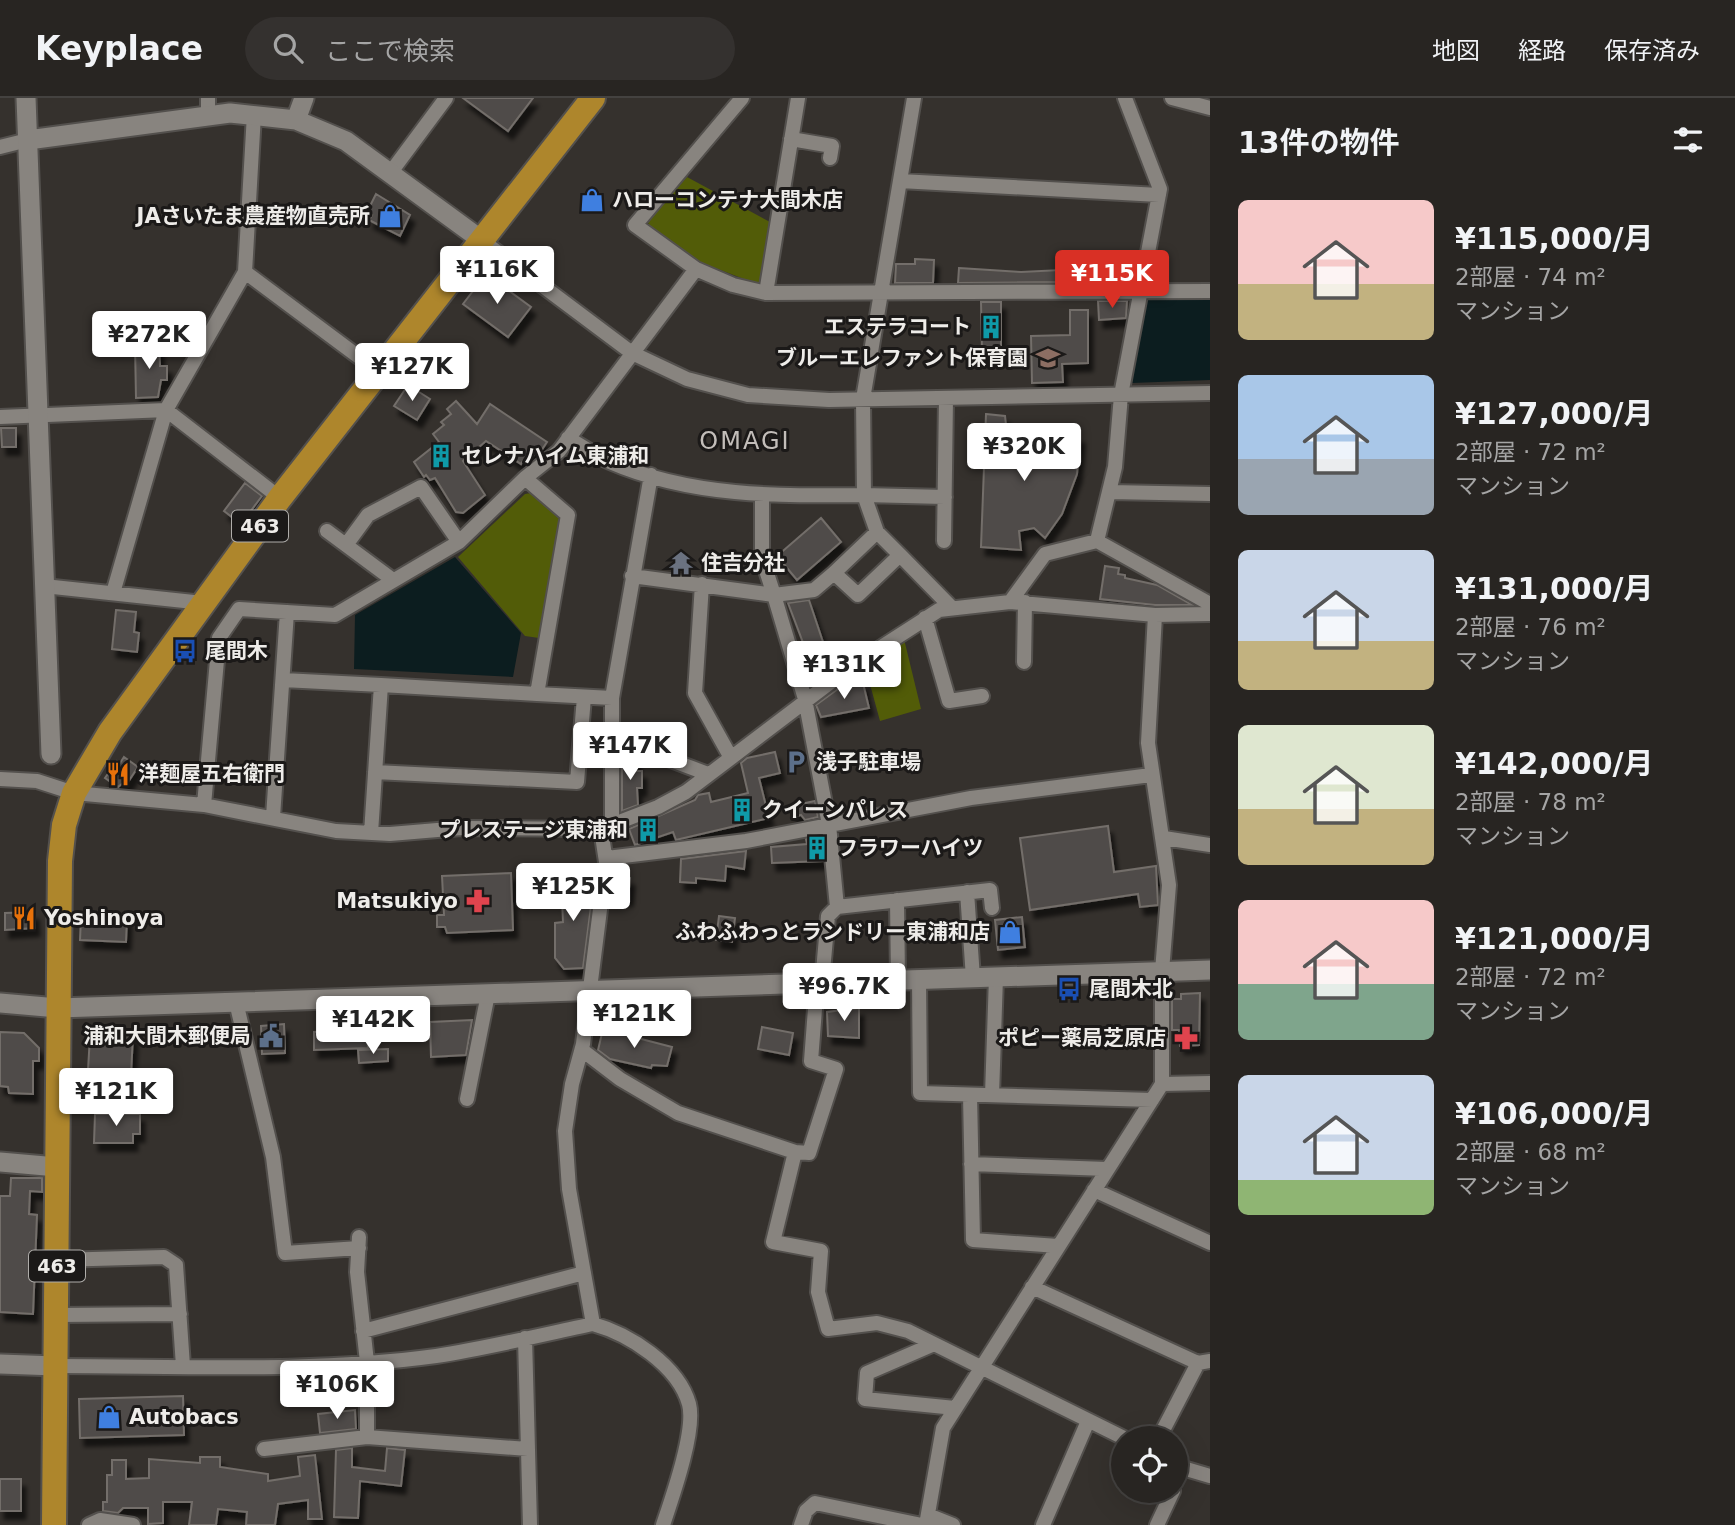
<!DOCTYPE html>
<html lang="ja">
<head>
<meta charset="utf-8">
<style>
  body { margin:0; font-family:"DejaVu Sans","Noto Sans JP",sans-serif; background:#34312f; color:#f1f3f6; height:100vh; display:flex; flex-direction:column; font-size:26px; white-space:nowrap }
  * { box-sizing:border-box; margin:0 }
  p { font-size:23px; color:#a5a5a5 }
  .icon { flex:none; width:38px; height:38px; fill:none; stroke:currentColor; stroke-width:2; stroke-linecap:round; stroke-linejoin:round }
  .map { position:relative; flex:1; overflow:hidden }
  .panel { display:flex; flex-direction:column; background:#282522; width:525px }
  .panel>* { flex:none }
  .fabs { position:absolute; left:1111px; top:1328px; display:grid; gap:14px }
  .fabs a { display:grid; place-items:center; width:77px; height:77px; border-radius:50%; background:#282522; box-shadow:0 7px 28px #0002,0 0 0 2px #444240; font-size:35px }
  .price { position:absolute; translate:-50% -60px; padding:0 16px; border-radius:7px; background:#fff; color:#222; font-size:23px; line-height:46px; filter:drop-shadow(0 2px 4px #0008) }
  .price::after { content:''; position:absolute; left:50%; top:42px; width:21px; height:16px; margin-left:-10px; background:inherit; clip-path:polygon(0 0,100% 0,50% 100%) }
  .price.active { background:#d93025; color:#fff }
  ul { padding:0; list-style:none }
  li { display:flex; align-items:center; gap:21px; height:175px; padding:0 28px }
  li span { display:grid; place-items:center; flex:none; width:196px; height:140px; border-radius:10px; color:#555 }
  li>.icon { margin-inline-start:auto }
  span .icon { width:84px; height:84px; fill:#fffc; stroke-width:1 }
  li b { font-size:30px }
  h2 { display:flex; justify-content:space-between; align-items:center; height:84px; padding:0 28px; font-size:30px }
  header { display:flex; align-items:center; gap:42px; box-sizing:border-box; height:98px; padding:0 35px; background:#282522; border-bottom:2px solid #444240 }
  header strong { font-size:33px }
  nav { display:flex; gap:38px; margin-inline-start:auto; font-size:24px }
  .search { width:490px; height:63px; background:#34312f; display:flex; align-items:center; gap:18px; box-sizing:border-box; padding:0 24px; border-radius:38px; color:#a5a5a5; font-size:26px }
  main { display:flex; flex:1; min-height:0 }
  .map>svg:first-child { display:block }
  .green { fill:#525c08 }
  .water { fill:#0c1d1f }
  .building { fill:#504c48; stroke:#736e6a; stroke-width:2; filter:url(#shadow) }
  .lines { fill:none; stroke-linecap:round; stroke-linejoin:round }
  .street-casing { stroke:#53504d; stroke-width:18 }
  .secondary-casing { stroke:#53504d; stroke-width:23 }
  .highway-casing { stroke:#53504d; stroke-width:28 }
  .street { stroke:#88847f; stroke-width:14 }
  .secondary { stroke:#88847f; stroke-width:19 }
  .highway { stroke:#ae862c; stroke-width:24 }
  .labels { text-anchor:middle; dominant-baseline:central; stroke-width:6; stroke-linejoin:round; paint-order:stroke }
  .shield { fill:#1b1918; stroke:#afadaa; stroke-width:2 }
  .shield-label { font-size:19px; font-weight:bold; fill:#eeece9 }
  .poi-label { font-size:21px; font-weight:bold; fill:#eeece9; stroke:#1b1918; text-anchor:start }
  .quarter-label { font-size:24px; letter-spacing:2px; fill:#c2bdb9; stroke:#1b1918 }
</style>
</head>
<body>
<header>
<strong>Keyplace</strong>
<div class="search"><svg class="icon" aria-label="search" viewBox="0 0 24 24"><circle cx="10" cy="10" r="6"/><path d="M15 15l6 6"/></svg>ここで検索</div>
<nav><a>地図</a><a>経路</a><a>保存済み</a></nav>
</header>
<main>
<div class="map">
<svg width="1210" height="1427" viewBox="0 0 1210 1427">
  <defs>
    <filter id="shadow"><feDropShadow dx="4.5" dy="8" stdDeviation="2" flood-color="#0009"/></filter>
  </defs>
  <rect width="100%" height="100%" fill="#35312d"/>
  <path class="green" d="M687,79L770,124L762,183L757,186L689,160L649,130L648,123Z
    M531,395L558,417L561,427L539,540L525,538L458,459L525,396Z
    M904,541L921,611L880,623L865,568Z"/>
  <path class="water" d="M1145,199H1210V282L1132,285Z
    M455,459L521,535L513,579L354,571L355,517Z"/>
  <path class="building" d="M463,0H533L508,33Z
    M376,96L410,117L400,138L369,122L372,117L367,114Z
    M915,161L934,162L933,185H895L896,166H915Z
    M1090,166L1135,169L1133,180L1130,184H1090Z
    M959,170L1021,174L1080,171L1068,184L958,185Z
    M486,176L531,209L508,239L463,206Z
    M1098,203H1127L1126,220L1099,222Z
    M981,204H1001V254H982Z
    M1070,212H1088V265L1062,266L1063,284L1032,285L1031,238L1070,237Z
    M159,246L160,268H167V282H161L158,299L136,300L135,247Z
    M408,287L430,301L417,322L394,308Z
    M456,303L477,326L490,306L547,344L539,356L536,354L527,366L523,363L521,366L486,343L463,363L485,397L463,415L456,414L435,380L430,382L426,377L424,379L414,364L439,344L433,336L444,327L441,324L451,316L447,311Z
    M986,316L1005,318L1007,336L1080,338L1077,376L1062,416L1045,440L1034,430L1019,433L1021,452L981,449Z
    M1,330H16V349H2Z
    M245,385L262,398L241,426L224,413Z
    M821,420L841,444L797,482L777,458Z
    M1105,468L1119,470L1118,476L1125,477V480L1157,487L1192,507H1155L1100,501Z
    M809,502L827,556L823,558L828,574L810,583L802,551L805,550L788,505Z
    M116,512L136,514L134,534L139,535L137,554L112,551Z
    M863,585L869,610L821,619L816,607L838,591Z
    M775,654L780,675L759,680L769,720L680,741L676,742L673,734L635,747L629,731L695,702L698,697L709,695L711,704L748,695L741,665L747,660Z
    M622,657L636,659V673H642V690H637L638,707L622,713Z
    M124,659L138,669L126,687L123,685L118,689L105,680L117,663L120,665Z
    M815,703L818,719L805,722L801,717L793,719L791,708Z
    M1108,728L1114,774L1156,768L1158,807L1140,809L1138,796L1030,812L1020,740Z
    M820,739L823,763L772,765L771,749L807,746L806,741Z
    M746,753L744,771L726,768L725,783L696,780V785L680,784L681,761Z
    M511,775L513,832L447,835L445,829H437V817H444L442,778Z
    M561,776H579L582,794L593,793L583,870L564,871L555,860V825L563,824Z
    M614,778L630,780L628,800L611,798Z
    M34,814L35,830L5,832V815Z
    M719,818L735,820L732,844L716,842Z
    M81,819L127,821L126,844L80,842Z
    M1022,819L1025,849L998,852L995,822Z
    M1200,895L1199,947L1180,948L1179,932H1172V901H1181V896Z
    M859,910V940L828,938L827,914Z
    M472,922L466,957L431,959L430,924Z
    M284,926L285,955L262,956L261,928Z
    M762,929L793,935L789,957L758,951Z
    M367,931L368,950L314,952V934Z
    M603,931L672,949L667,968L652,967L651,970L610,961L598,952Z
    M0,934L24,935L39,950V963H33V996L9,995L8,989L0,988Z
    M133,937L131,977L136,978V989H87L90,938Z
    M388,951V963L359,965L358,952Z
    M95,1016H140V1036H133V1045H94Z
    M11,1080H42V1094L30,1093L29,1116L37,1117L33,1216L0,1214V1098H10Z
    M183,1298L184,1337L80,1340L79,1301Z
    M355,1312L356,1331L320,1335L318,1316Z
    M352,1350V1369L385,1373L387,1350L405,1352L401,1388L360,1383L358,1420L334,1419L336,1352Z
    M315,1357L322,1421H308V1402L278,1406L275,1427H246L247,1414L218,1411L216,1427H189L192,1404H163V1425L148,1426V1410H123L118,1415L103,1413V1404H107V1377H112V1362H126V1381L149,1380V1361L200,1365V1359H220V1369L268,1376V1383L300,1378L298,1359Z
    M0,1381H21V1413H0Z"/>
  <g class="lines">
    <g class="street-casing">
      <path id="street" d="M208,0V17
        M1172,0L1210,10
        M791,41L832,48L830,60
        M0,49L28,42
        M391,74L446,0
        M900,83L1159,97
        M480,141L632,255L687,281L748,297L829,302L1210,295
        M696,171L635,127L742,0
        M245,174L379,274
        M766,195L798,0
        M0,319L166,312L280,400
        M568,340C582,348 596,358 610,364C691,399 778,398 864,397L863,301L914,0
        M1110,394L1210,396
        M327,433L393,482
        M944,443L946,300
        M1097,443L1115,369L1121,297L1160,91L1125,0
        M346,447L368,417L421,389L459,444
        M900,457L877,434L864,397L945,399
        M834,475L877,434
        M632,478L774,497L762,460V398
        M702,486L695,595L730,658
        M44,488L203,505
        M113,495L166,312L245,174L254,16
        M1010,504L1045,456L1097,443L1210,506
        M925,520L949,603L982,598
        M1024,564L1025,504
        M283,582L381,587
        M537,596L612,600
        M610,639L708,676
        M375,674L577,684L584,599
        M0,681L37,683L74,695L204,707L336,733L390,736L461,730L601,731L658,709L686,694L852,568L939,512L1010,504L1155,517L1210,516
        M204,707L219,540L239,511L335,517L459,444L525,380
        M273,719L287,514
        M612,728V600L651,377
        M371,735L381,587L537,596L568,417L525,380L559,353L696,171L733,187L766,195L1210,193
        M1164,740L1210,747
        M607,760L746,743L971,700L1151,677
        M967,794L973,880
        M897,802L898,882
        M837,809L829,727L805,601L774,497L814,492L834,475L858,497L900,457L951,509
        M919,881L920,995L1152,1002
        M822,884L828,818L837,809L990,792L992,810
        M236,904L273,1059L285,1155L359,1150
        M582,952L620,981L678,1015L795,1054L809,1055L836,971L811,963L817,885
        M1162,986L1210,985
        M970,997L973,1142L1058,1148
        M992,997L996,879
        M467,1001L488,896
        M795,1054L773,1144L821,1153L818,1194L828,1231L877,1225L908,1233L1124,1340
        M971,1066L1107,1071
        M1094,1092L1210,1145
        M359,1139L357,1174L367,1264V1339
        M57,1162L164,1159L176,1167L183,1268
        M1032,1189L1198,1265L1210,1263
        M57,1217L180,1216
        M593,1226L569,1091L565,1033L572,986L583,946L606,764L601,731
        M363,1233L584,1175
        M525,1240L530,1427
        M934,1246L867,1275L865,1301L955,1310
        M56,1268C182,1268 311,1275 436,1258C488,1250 541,1237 593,1226C629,1236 678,1267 689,1306C696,1332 672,1400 663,1427
        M1159,1340L1198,1265
        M264,1351L367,1339L528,1351
        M1176,1368L1210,1378
        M928,1417L953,1427
        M89,1427L100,1422L133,1427
        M801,1427L806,1413L815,1405L922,1427
        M926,1427L943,1330L1162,986V873L1169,787L1148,645L1155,517
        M1043,1427L1088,1323
        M1157,1427L1173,1393"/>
    </g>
    <g class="secondary-casing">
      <path id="secondary" d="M26,0L51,656
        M296,22L304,0
        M28,42L230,15L296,22L346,43L480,141
        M0,905L58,910L1210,872
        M0,1064L57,1069
        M0,1266L56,1268"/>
    </g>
    <g class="highway-casing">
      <path id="highway" d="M54,1427L60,763L64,727L74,695L110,634L280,400L593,0"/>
    </g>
    <use href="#street" class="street"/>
    <use href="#secondary" class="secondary"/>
    <use href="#highway" class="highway"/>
  </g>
  <defs>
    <g id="shop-bare" transform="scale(1.89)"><path d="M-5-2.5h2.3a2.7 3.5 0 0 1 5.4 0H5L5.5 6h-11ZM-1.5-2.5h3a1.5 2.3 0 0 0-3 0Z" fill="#3f7fe0" stroke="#1b1918" stroke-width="2.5" paint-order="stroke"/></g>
    <g id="building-bare" transform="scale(1.89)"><path d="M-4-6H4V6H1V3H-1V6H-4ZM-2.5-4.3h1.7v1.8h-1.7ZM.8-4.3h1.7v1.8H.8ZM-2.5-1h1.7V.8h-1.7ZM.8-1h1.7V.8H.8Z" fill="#0f9aa8" stroke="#1b1918" stroke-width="2.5" paint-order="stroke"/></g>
    <g id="school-bare" transform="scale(1.89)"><path d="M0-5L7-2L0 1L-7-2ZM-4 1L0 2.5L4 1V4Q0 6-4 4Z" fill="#8d6e63" stroke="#1b1918" stroke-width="2.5" paint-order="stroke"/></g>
    <g id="temple-bare" transform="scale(1.89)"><path d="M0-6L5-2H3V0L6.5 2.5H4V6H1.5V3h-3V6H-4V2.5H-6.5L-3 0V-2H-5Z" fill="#6b7280" stroke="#1b1918" stroke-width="2.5" paint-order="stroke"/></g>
    <g id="bus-bare" transform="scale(1.89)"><path d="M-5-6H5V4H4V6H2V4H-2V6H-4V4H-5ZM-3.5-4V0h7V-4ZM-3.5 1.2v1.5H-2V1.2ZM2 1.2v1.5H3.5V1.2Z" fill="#1a4fb4" stroke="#1b1918" stroke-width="2.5" paint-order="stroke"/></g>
    <g id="parking-bare" transform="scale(1.89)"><path d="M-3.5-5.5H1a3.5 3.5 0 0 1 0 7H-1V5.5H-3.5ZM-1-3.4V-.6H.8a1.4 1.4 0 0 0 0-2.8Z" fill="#5c6f8a" stroke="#1b1918" stroke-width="2.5" paint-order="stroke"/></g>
    <g id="restaurant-bare" transform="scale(1.89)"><path d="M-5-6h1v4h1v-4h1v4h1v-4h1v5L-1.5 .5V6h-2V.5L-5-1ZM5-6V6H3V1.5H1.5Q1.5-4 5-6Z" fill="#e8710a" stroke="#1b1918" stroke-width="2.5" paint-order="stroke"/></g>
    <g id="pharmacy-bare" transform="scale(1.89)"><path d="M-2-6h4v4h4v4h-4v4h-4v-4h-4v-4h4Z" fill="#e0444e" stroke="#1b1918" stroke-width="2.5" paint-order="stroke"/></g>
    <g id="civic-bare" transform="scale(1.89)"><path d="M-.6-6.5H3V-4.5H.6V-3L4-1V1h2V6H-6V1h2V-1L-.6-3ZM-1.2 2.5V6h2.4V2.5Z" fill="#5c6f8a" stroke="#1b1918" stroke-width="2.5" paint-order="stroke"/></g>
  </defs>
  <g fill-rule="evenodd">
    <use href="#shop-bare" x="592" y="102"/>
    <use href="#shop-bare" x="390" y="118"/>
    <use href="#building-bare" x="991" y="229"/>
    <use href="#school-bare" x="1048" y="260"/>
    <use href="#building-bare" x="441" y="358"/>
    <use href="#temple-bare" x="681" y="465"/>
    <use href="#bus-bare" x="185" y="553"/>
    <use href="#parking-bare" x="796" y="664"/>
    <use href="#restaurant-bare" x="118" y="676"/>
    <use href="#building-bare" x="742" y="712"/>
    <use href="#building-bare" x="648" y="732"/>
    <use href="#building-bare" x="817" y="750"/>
    <use href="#pharmacy-bare" x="478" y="803"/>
    <use href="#restaurant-bare" x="24" y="820"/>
    <use href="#shop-bare" x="1010" y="834"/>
    <use href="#bus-bare" x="1069" y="891"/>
    <use href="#civic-bare" x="271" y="938"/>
    <use href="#pharmacy-bare" x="1186" y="940"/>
    <use href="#shop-bare" x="109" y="1319"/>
  </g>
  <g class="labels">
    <g class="shield">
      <rect x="232" y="412.5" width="56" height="31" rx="5"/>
      <rect x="29" y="1152.5" width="56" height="31" rx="5"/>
    </g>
    <g class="shield-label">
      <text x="260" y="428">463</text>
      <text x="57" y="1168">463</text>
    </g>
    <g class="poi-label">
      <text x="612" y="102">ハローコンテナ大間木店</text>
      <text x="370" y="118" text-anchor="end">JAさいたま農産物直売所</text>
      <text x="971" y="229" text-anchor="end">エステラコート</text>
      <text x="1028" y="260" text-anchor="end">ブルーエレファント保育園</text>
      <text x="461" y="358">セレナハイム東浦和</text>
      <text x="701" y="465">住吉分社</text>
      <text x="205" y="553">尾間木</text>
      <text x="816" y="664">浅子駐車場</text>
      <text x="138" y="676">洋麺屋五右衛門</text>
      <text x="762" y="712">クイーンパレス</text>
      <text x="628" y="732" text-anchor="end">プレステージ東浦和</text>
      <text x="837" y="750">フラワーハイツ</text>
      <text x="458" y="803" text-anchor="end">Matsukiyo</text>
      <text x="44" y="820">Yoshinoya</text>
      <text x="990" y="834" text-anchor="end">ふわふわっとランドリー東浦和店</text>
      <text x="1089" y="891">尾間木北</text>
      <text x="251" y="938" text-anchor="end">浦和大間木郵便局</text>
      <text x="1166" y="940" text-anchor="end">ポピー薬局芝原店</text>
      <text x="129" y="1319">Autobacs</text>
    </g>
    <g class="quarter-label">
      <text x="745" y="343">OMAGI</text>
    </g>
  </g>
</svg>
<div class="fabs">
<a><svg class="icon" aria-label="locate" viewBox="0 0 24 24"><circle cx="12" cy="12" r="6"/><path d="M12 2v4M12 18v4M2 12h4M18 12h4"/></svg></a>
</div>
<b class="price" style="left:497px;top:208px">¥116K</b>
<b class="price active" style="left:1112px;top:212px">¥115K</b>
<b class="price" style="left:149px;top:273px">¥272K</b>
<b class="price" style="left:412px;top:305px">¥127K</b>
<b class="price" style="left:1024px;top:385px">¥320K</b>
<b class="price" style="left:844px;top:603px">¥131K</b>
<b class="price" style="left:630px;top:684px">¥147K</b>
<b class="price" style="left:573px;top:825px">¥125K</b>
<b class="price" style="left:844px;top:925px">¥96.7K</b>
<b class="price" style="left:634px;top:952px">¥121K</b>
<b class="price" style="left:373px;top:958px">¥142K</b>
<b class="price" style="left:116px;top:1030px">¥121K</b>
<b class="price" style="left:337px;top:1323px">¥106K</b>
</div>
<section class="panel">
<h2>13件の物件<svg class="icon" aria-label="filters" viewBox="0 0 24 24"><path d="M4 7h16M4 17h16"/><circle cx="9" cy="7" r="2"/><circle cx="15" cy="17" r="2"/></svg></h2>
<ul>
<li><span style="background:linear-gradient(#f6c9c9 60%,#c2b280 0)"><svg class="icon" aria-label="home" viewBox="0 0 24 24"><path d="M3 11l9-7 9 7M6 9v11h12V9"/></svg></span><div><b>¥115,000/月</b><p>2部屋 · 74 m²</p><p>マンション</p></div></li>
<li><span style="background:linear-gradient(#a9c7e8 60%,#9aa5b1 0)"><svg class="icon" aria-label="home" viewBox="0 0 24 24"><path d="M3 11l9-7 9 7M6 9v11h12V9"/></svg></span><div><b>¥127,000/月</b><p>2部屋 · 72 m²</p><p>マンション</p></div></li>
<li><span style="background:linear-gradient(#c9d6e8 65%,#c2b280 0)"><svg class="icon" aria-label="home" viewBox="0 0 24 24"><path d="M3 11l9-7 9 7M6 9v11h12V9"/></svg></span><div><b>¥131,000/月</b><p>2部屋 · 76 m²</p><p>マンション</p></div></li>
<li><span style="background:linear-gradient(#dfe7d0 60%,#c2b280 0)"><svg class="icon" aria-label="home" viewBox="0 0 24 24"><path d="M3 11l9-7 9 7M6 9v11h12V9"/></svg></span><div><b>¥142,000/月</b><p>2部屋 · 78 m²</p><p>マンション</p></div></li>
<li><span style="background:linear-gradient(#f6c9c9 60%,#7fa58c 0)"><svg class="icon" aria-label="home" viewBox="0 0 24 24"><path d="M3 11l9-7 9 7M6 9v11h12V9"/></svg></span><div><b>¥121,000/月</b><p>2部屋 · 72 m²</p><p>マンション</p></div></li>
<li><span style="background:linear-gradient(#c9d6e8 75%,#8fb573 0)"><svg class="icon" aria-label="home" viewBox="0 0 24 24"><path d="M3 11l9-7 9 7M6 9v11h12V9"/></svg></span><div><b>¥106,000/月</b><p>2部屋 · 68 m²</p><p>マンション</p></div></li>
</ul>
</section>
</main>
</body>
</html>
